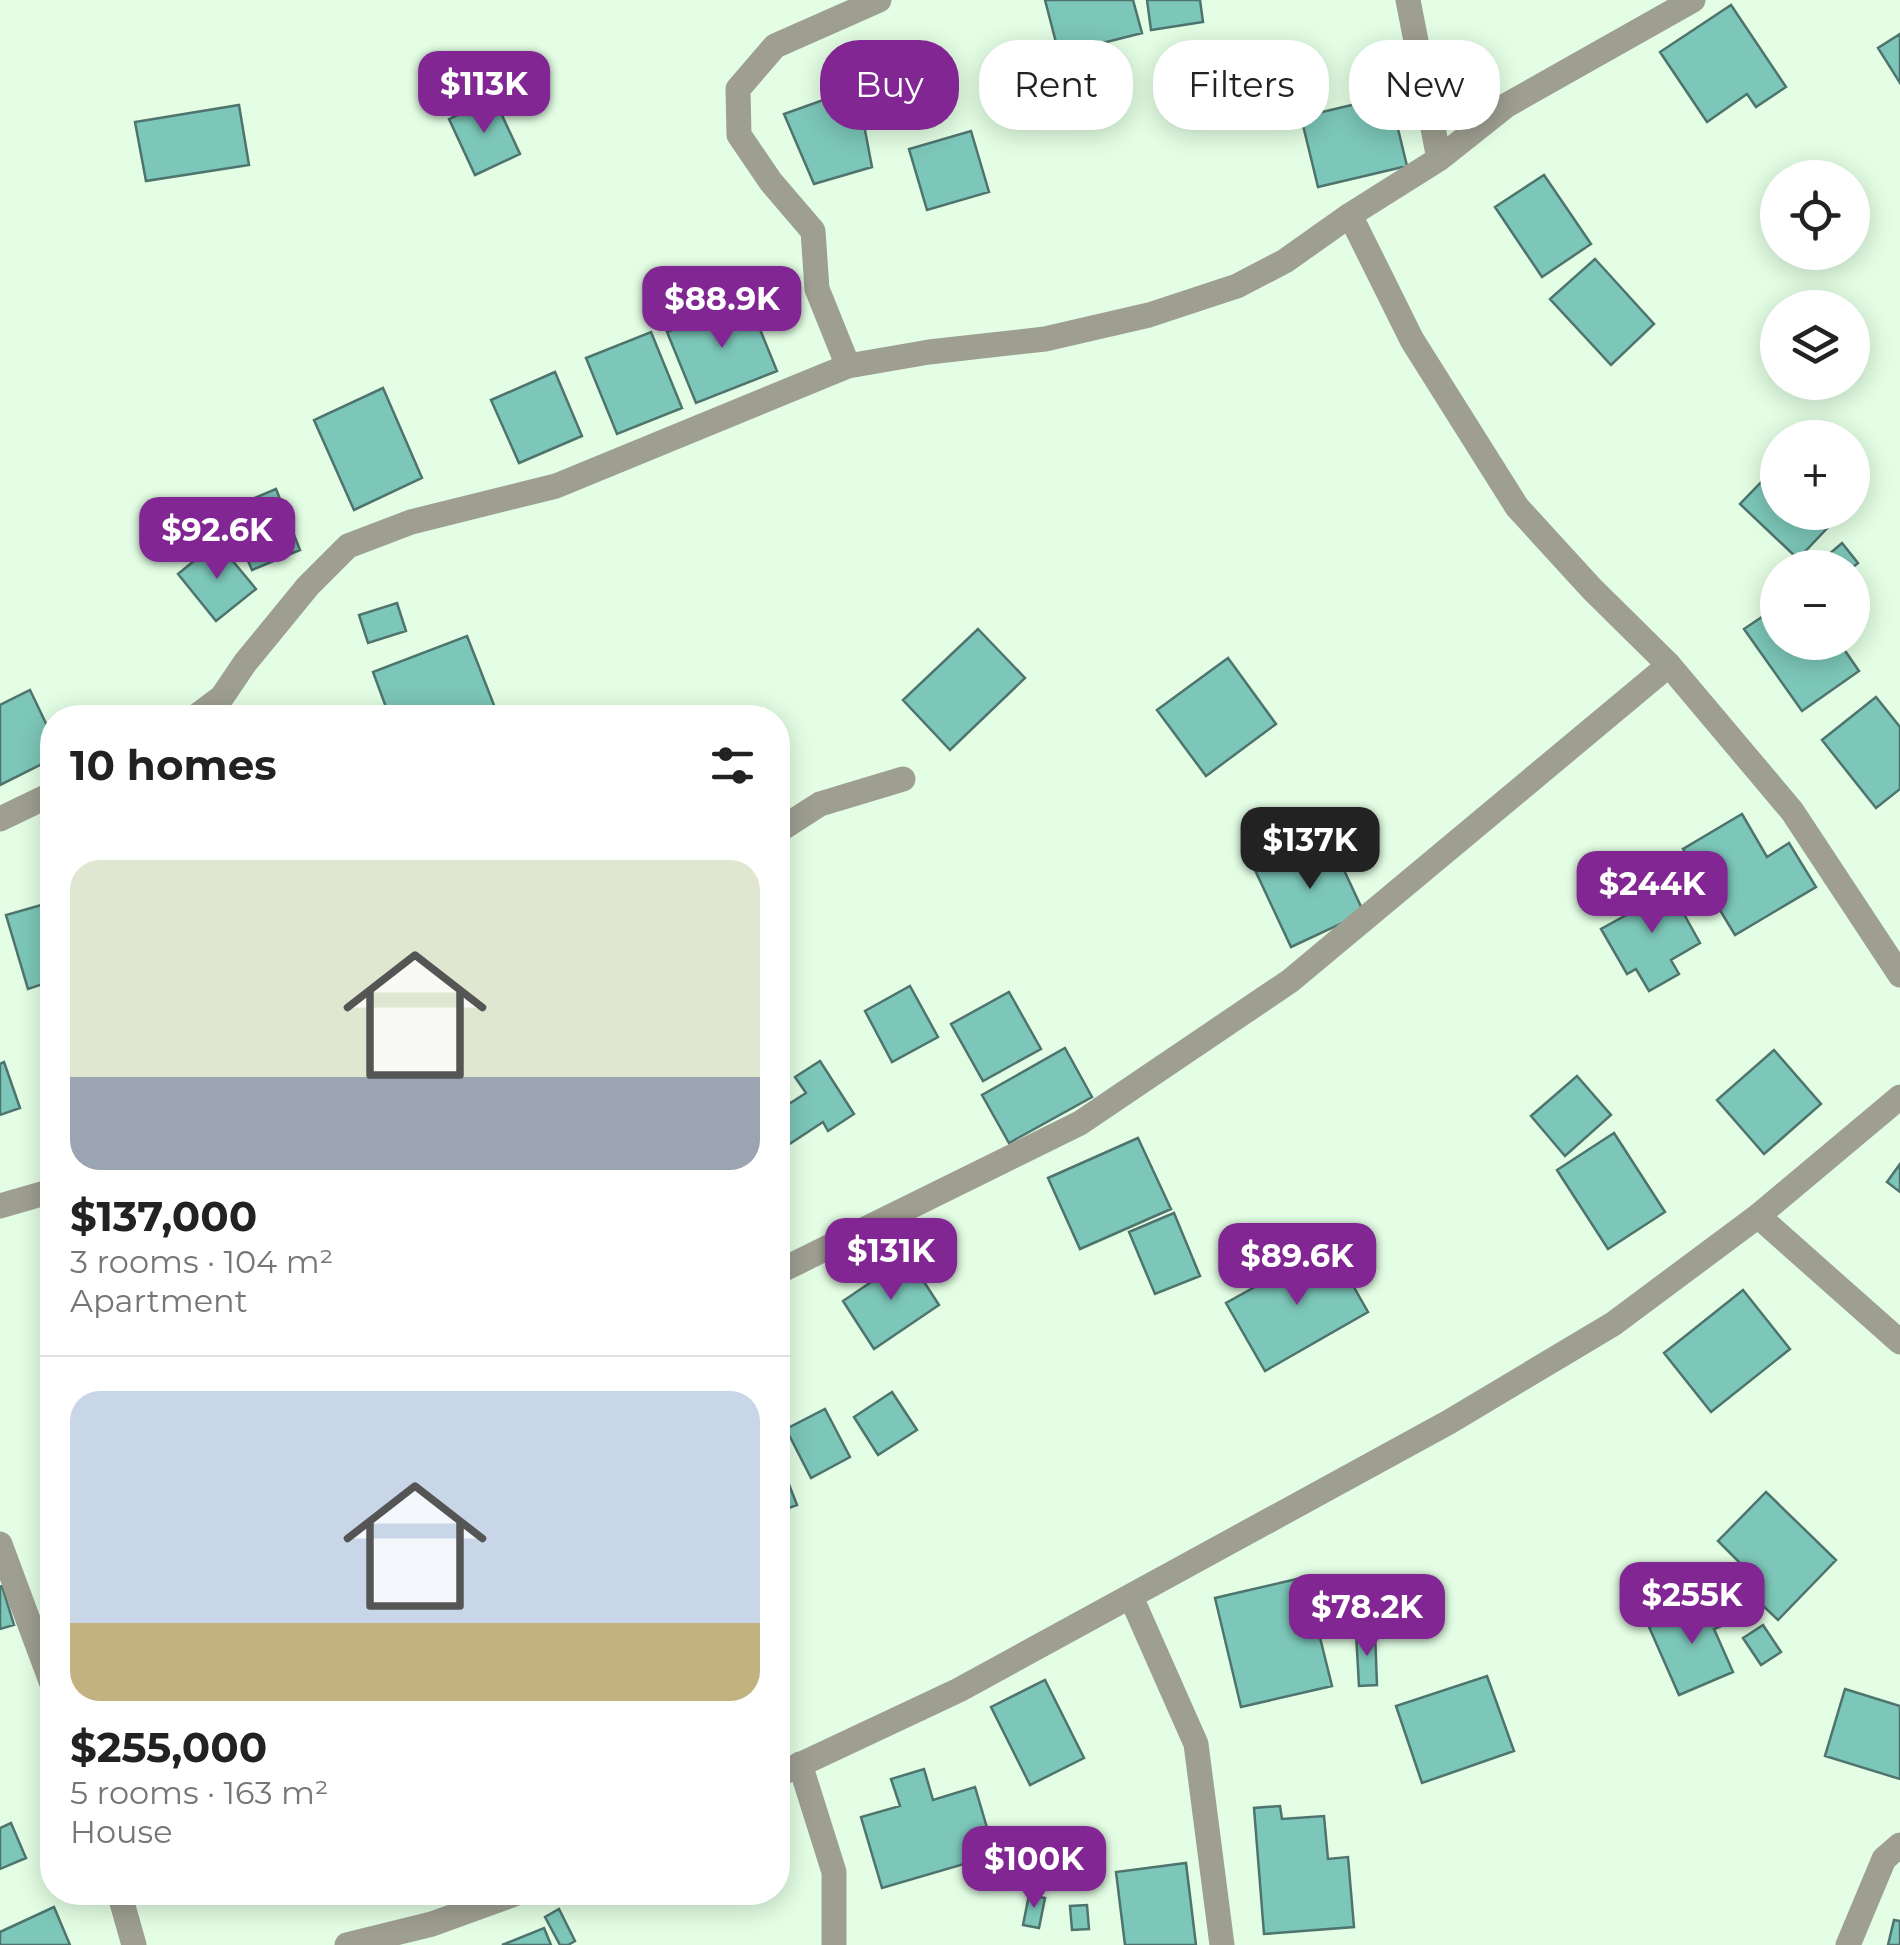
<!DOCTYPE html>
<html lang="en">
<head>
<meta charset="utf-8">
<style>
  body { margin:0; font-family:Montserrat,sans-serif; background:#f6f6f6; color:#222; height:100vh; display:flex; flex-direction:column; font-size:38px; white-space:nowrap }
  * { box-sizing:border-box; margin:0 }
  p { font-size:32px; color:#767676 }
  .icon { flex:none; width:55px; height:55px; fill:none; stroke:currentColor; stroke-width:2; stroke-linecap:round; stroke-linejoin:round }
  .map { position:relative; flex:1; overflow:hidden }
  .details { position:absolute; left:40px; top:705px; width:750px; height:1200px; display:flex; flex-direction:column; background:#fff; border-radius:40px; box-shadow:0 5px 25px #0003 }
  .details>* { flex:none }
  .top-card { position:absolute; left:820px; top:40px; width:930px; height:90px; display:flex; gap:20px }
  .tools { position:absolute; left:1760px; top:160px; display:grid; gap:20px }
  .tools a { display:grid; place-items:center; width:110px; height:110px; border-radius:50%; background:#fff; box-shadow:0 5px 25px #0003; font-size:50px }
  .price { position:absolute; translate:-50% -85px; padding:0 22px; border-radius:20px; background:#822693; color:#fff; font-size:32px; line-height:65px; filter:drop-shadow(0 2px 5px #0008) }
  .price::after { content:''; position:absolute; left:50%; top:60px; width:30px; height:22px; margin-left:-15px; background:inherit; clip-path:polygon(0 0,100% 0,50% 100%) }
  .price.active { background:#222; color:#fff }
  ul { padding:0; list-style:none }
  li { display:grid; align-content:center; gap:20px; height:530px; padding:0 30px }
  li+li { border-top:2px solid #e0e0e0 }
  li span { display:grid; place-items:center; height:310px; border-radius:30px; color:#555 }
  li>.icon { margin-inline-start:auto }
  span .icon { width:180px; height:180px; fill:#fffc; stroke-width:1 }
  li b { font-size:42px }
  h2 { display:flex; justify-content:space-between; align-items:center; height:120px; padding:0 30px; font-size:42px }
  .tag { padding:0 35px; border-radius:40px; background:#fff; box-shadow:0 5px 25px #0003; font-size:35px; line-height:90px }
  .tag.active { background:#822693; color:#fff }
  .map>svg:first-child { display:block }
  .building { fill:#7cc7b9; stroke:#4f746d; stroke-width:2.5 }
  .lines { fill:none; stroke-linecap:round; stroke-linejoin:round }
  .street { stroke:#9e9f91; stroke-width:25 }
</style>
</head>
<body>
<div class="map">
<svg width="1900" height="1945" viewBox="0 0 1900 1945">
  <rect width="100%" height="100%" fill="#e3fee4"/>
  <path class="building" d="M1045,0H1133L1142,33L1059,54Z
    M1147,0H1200L1203,22L1151,30Z
    M1731,5L1786,87L1756,107L1747,94L1707,122L1660,52Z
    M1900,34V83L1878,48Z
    M1190,63L1195,89L1168,94L1162,69Z
    M857,88L872,167L814,184L784,114Z
    M1390,96L1407,166L1318,187L1301,117Z
    M494,98L520,154L475,175L449,119Z
    M239,105L249,165L146,181L135,122Z
    M971,131L989,192L927,210L909,149Z
    M1544,175L1591,244L1542,277L1495,207Z
    M1595,259L1654,324L1611,365L1550,299Z
    M748,300L777,371L696,403L667,332Z
    M651,332L682,408L617,434L586,358Z
    M555,372L582,436L519,463L491,400Z
    M383,388L422,478L354,510L314,420Z
    M1775,468L1778,512H1821L1832,523L1798,559L1740,504Z
    M276,489L300,550L252,570L226,510Z
    M217,542L256,589L216,621L178,574Z
    M1842,543L1858,563L1852,568H1813Z
    M397,603L406,631L368,643L359,615Z
    M1778,606V642H1839L1859,671L1802,711L1744,629Z
    M978,629L1025,678L950,750L903,700Z
    M467,636L499,718H390L373,672Z
    M1228,658L1276,724L1206,776L1157,710Z
    M30,690L52,736V759L0,785V705Z
    M1876,697L1900,727V789L1876,808L1822,740Z
    M1742,814L1767,857L1789,843L1816,887L1735,935L1683,849Z
    M1328,836L1364,913L1291,947L1255,870Z
    M1665,880L1700,943L1671,960L1679,974L1649,991L1636,969L1627,974L1601,929L1637,909L1632,899Z
    M52,902V981L28,989L6,915Z
    M910,986L938,1037L892,1062L865,1011Z
    M1009,992L1041,1049L983,1081L951,1024Z
    M1065,1048L1092,1097L1009,1143L982,1095Z
    M1774,1050L1821,1104L1764,1154L1717,1100Z
    M820,1061L854,1114L828,1131L823,1122L785,1147L778,1136V1111L806,1093L795,1077Z
    M4,1062L20,1108L0,1115V1064Z
    M1577,1076L1611,1115L1565,1156L1531,1116Z
    M1614,1133L1665,1212L1608,1249L1557,1170Z
    M1138,1138L1171,1209L1080,1249L1048,1178Z
    M1900,1164V1192L1887,1182Z
    M1174,1213L1200,1276L1155,1294L1129,1232Z
    M778,1234L787,1253L778,1258Z
    M1330,1245L1368,1312L1265,1371L1226,1303Z
    M908,1257L939,1305L874,1349L843,1301Z
    M1743,1290L1790,1349L1711,1412L1664,1353Z
    M892,1392L917,1430L878,1455L854,1417Z
    M825,1409L850,1457L811,1478L786,1429Z
    M778,1456L797,1505L778,1512Z
    M1766,1492L1836,1560L1778,1620L1739,1583L1750,1573L1718,1541Z
    M52,1528V1557L42,1533Z
    M1305,1577L1332,1686L1241,1707L1215,1598Z
    M2,1586L14,1625L0,1629V1587Z
    M1713,1599L1724,1625L1714,1629L1733,1672L1679,1695L1649,1627Z
    M1763,1625L1781,1652L1761,1665L1743,1638Z
    M1375,1632L1377,1685L1359,1686L1356,1633Z
    M1487,1676L1514,1751L1422,1783L1396,1706Z
    M1045,1680L1084,1758L1030,1785L991,1707Z
    M1845,1689L1900,1706V1779L1825,1756Z
    M924,1769L933,1800L975,1787L995,1855L882,1888L861,1817L900,1806L891,1779Z
    M1280,1806L1282,1819L1324,1816L1328,1859L1348,1857L1354,1927L1264,1934L1254,1808Z
    M11,1823L26,1858L0,1869V1828Z
    M1186,1863L1196,1945H1125L1116,1872Z
    M1029,1895L1045,1898L1039,1928L1023,1925Z
    M1087,1905L1089,1929L1072,1930L1070,1906Z
    M54,1907L70,1945H0V1932Z
    M559,1909L575,1941L568,1945H560L545,1917Z
    M1894,1920L1900,1921V1945H1888Z
    M544,1928L551,1945H502Z"/>
  <g class="lines">
    <path class="street" d="M1408,0L1439,159
      M1350,215L1412,340L1517,507L1592,589L1669,665L1792,811L1900,975
      M848,366L817,289L813,231L771,182L739,135L738,89L775,46L879,0
      M194,718L222,697L245,663L308,586L348,546L411,522L556,486L848,366L929,352L1045,339L1149,315L1237,286L1285,261L1350,215L1439,159L1507,105L1693,0
      M0,819L52,794
      M778,831L820,804L903,779
      M0,1206L52,1191
      M1758,1216L1900,1342
      M778,1272L1080,1123L1290,981L1669,665
      M0,1544L52,1684
      M1131,1597L1196,1744L1222,1945
      M800,1764L834,1872V1945
      M778,1775L959,1690L1449,1422L1613,1324L1758,1216L1900,1097
      M119,1892L134,1945
      M347,1945L432,1924L520,1892
      M1848,1945L1884,1859L1900,1845"/>
  </g>
</svg>
<div class="tools">
<a><svg class="icon" aria-label="locate" viewBox="0 0 24 24"><circle cx="12" cy="12" r="6"/><path d="M12 2v4M12 18v4M2 12h4M18 12h4"/></svg></a>
<a><svg class="icon" aria-label="layers" viewBox="0 0 24 24"><path d="M12 4l9 5-9 5-9-5zM3 14l9 5 9-5"/></svg></a>
<a>+</a>
<a>−</a>
</div>
<b class="price" style="left:484px;top:136px">$113K</b>
<b class="price" style="left:722px;top:351px">$88.9K</b>
<b class="price" style="left:217px;top:582px">$92.6K</b>
<b class="price active" style="left:1310px;top:892px">$137K</b>
<b class="price" style="left:1652px;top:936px">$244K</b>
<b class="price" style="left:891px;top:1303px">$131K</b>
<b class="price" style="left:1297px;top:1308px">$89.6K</b>
<b class="price" style="left:1692px;top:1647px">$255K</b>
<b class="price" style="left:1367px;top:1659px">$78.2K</b>
<b class="price" style="left:1034px;top:1911px">$100K</b>
<div class="top-card">
<a class="tag active">Buy</a>
<a class="tag">Rent</a>
<a class="tag">Filters</a>
<a class="tag">New</a>
</div>
<section class="details">
<h2>10 homes<svg class="icon" aria-label="filters" viewBox="0 0 24 24"><path d="M4 7h16M4 17h16"/><circle cx="9" cy="7" r="2"/><circle cx="15" cy="17" r="2"/></svg></h2>
<ul>
<li><span style="background:linear-gradient(#dfe7d0 70%,#9aa5b1 0)"><svg class="icon" aria-label="home" viewBox="0 0 24 24"><path d="M3 11l9-7 9 7M6 9v11h12V9"/></svg></span><div><b>$137,000</b><p>3 rooms · 104 m²</p><p>Apartment</p></div></li>
<li><span style="background:linear-gradient(#c9d6e8 75%,#c2b280 0)"><svg class="icon" aria-label="home" viewBox="0 0 24 24"><path d="M3 11l9-7 9 7M6 9v11h12V9"/></svg></span><div><b>$255,000</b><p>5 rooms · 163 m²</p><p>House</p></div></li>
</ul>
</section>
</div>
</body>
</html>
